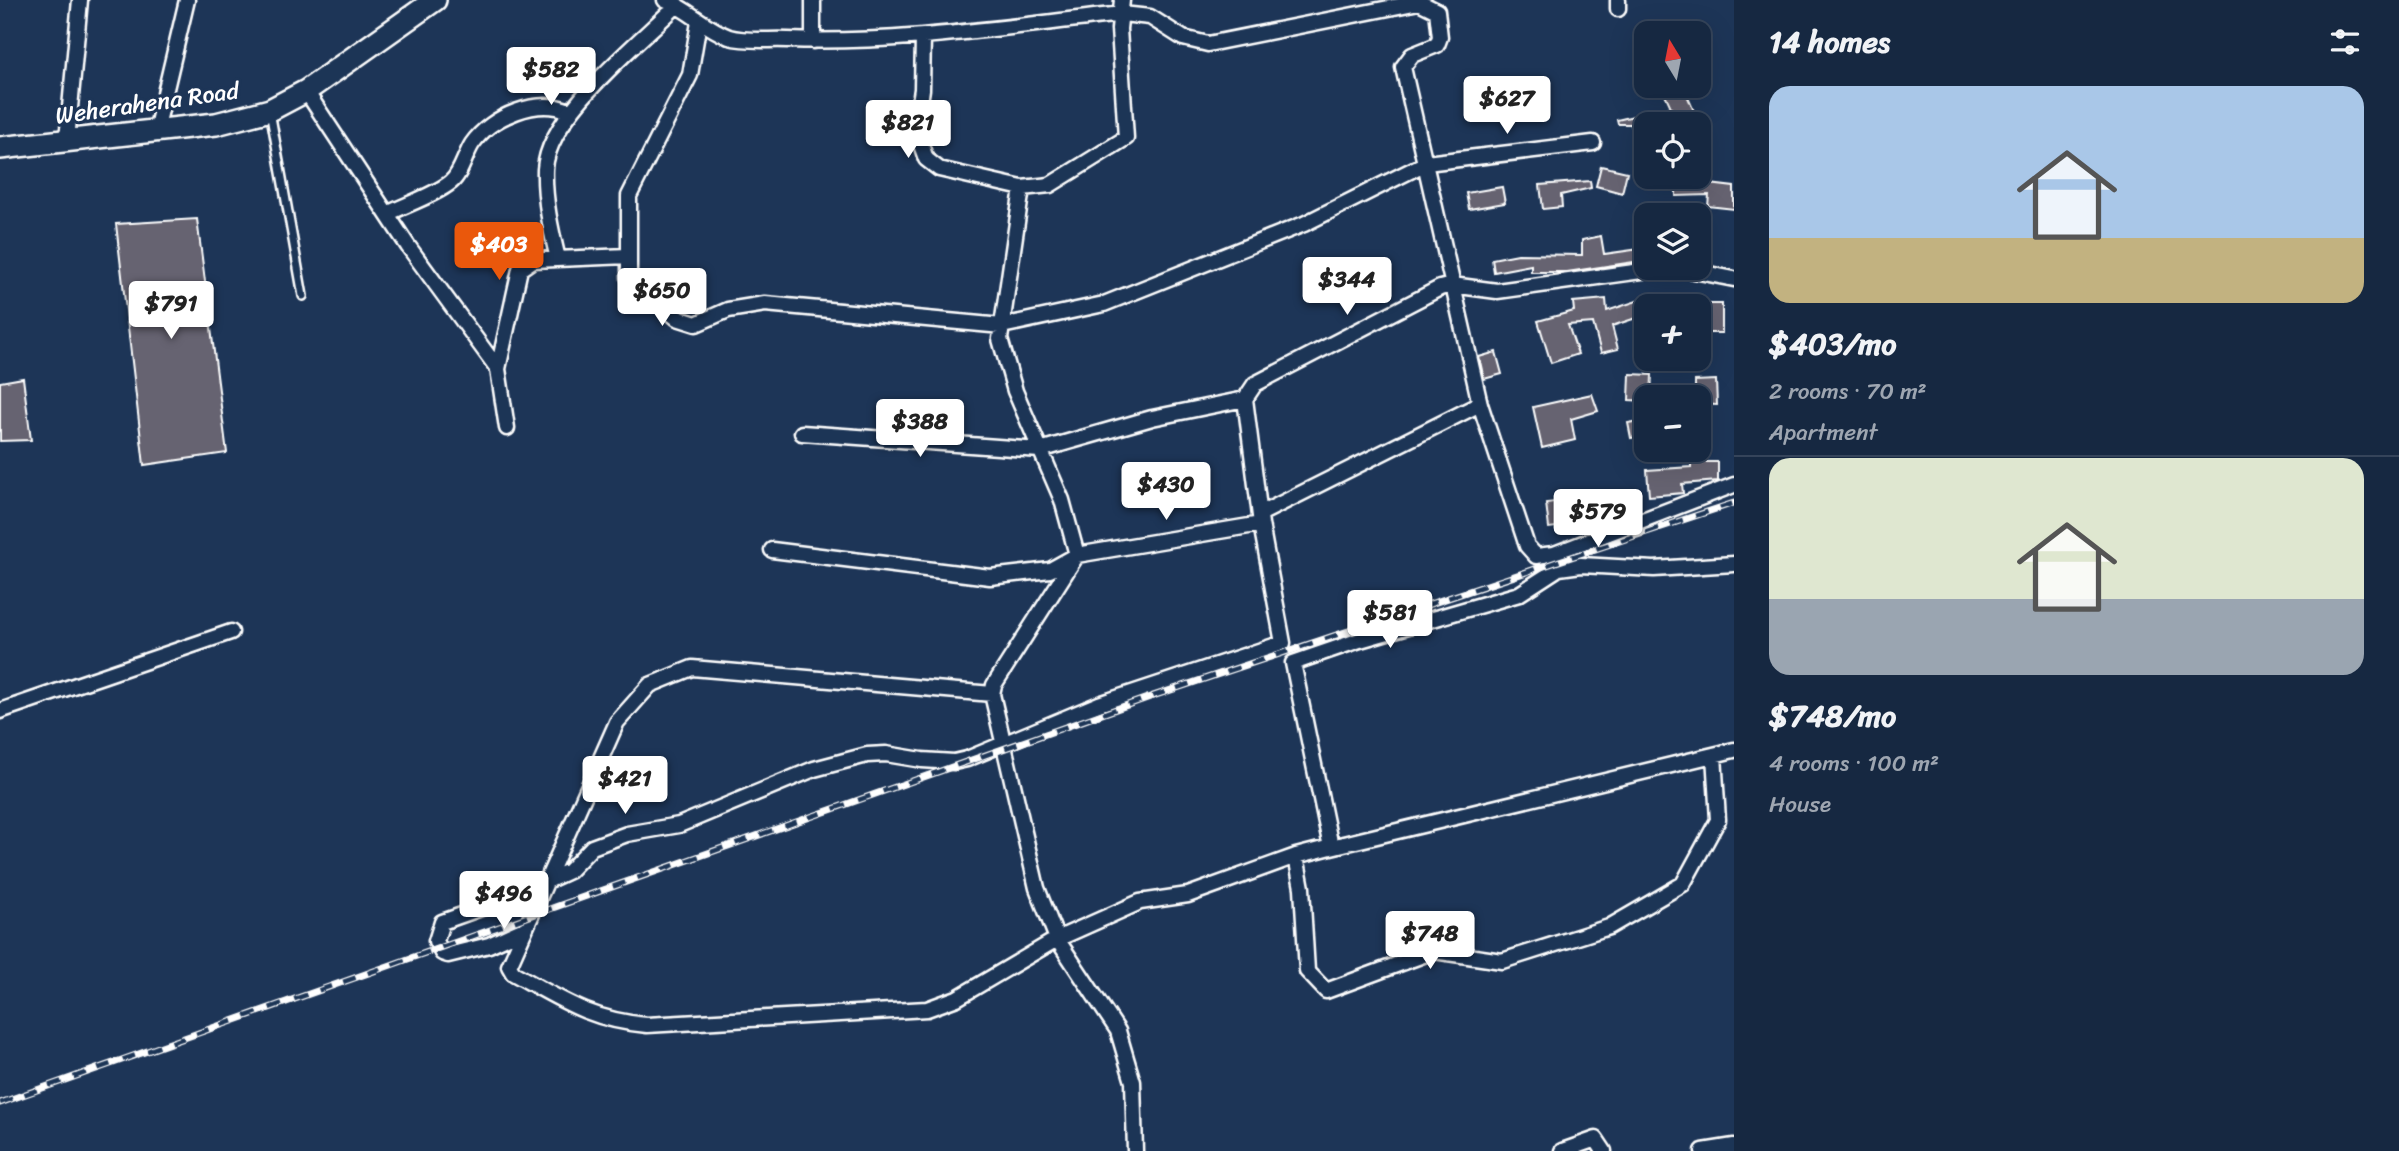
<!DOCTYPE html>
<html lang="en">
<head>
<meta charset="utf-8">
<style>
  body { margin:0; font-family:Sriracha,sans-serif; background:#23344c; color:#f1f3f6; height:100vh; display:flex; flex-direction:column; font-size:26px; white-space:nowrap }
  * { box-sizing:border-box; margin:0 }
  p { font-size:23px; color:#9ea6b1 }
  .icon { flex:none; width:38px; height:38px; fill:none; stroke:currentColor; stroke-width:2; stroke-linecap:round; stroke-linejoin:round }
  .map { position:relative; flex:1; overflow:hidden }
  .details { display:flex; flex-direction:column; background:#162841; width:665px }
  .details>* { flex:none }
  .needle { width:46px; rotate:350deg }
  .fabs { position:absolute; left:1634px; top:21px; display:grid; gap:14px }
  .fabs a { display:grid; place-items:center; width:77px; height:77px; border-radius:14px; background:#162841; box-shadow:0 7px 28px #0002,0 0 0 2px #35445a; font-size:35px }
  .price { position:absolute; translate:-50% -60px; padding:0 16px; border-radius:7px; background:#fff; color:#222; font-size:23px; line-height:46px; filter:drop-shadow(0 2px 4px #0008) }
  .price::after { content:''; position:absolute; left:50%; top:42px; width:21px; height:16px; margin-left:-10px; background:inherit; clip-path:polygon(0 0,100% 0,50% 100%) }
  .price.active { background:#ea580c; color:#fff }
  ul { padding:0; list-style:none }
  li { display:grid; align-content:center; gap:14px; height:371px; padding:0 35px }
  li+li { border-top:2px solid #35445a }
  li span { display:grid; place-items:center; height:217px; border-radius:21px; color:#555 }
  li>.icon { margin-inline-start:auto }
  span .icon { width:126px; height:126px; fill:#fffc; stroke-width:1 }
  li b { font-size:30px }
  h2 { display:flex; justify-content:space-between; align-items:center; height:84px; padding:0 35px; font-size:30px }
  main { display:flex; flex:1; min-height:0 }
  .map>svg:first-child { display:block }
  .building { fill:#666371; stroke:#fff; stroke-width:2 }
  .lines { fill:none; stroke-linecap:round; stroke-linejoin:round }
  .lane-casing { stroke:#fff; stroke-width:12 }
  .street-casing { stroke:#fff; stroke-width:19 }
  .secondary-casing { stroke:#fff; stroke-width:26 }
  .lane { stroke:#1d3557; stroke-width:7 }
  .street { stroke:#1d3557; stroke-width:14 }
  .secondary { stroke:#1d3557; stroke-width:21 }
  .rail-casing { stroke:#fff; stroke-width:7 }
  .rail { stroke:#1d3557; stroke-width:4.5; stroke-dasharray:13; stroke-linecap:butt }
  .labels { text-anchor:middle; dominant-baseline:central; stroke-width:6; stroke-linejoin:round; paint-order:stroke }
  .street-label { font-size:24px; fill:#fff; stroke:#1d3557 }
</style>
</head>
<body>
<main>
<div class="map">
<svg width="1734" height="1151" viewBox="0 0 1734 1151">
  <rect width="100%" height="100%" fill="#1d3557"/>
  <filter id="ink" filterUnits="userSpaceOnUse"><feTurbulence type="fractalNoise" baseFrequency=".0143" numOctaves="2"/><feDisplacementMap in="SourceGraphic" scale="14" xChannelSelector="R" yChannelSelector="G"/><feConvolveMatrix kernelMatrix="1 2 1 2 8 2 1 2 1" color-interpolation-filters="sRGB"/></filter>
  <g filter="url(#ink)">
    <path class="building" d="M1683,86L1694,111L1665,124H1647V132L1634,135L1631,124H1618L1617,120L1671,107L1665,94Z
      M1601,166L1627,172L1622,193L1596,186Z
      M1676,177H1693V182L1734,187V209L1708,206L1709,195L1676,196Z
      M1590,181L1591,188L1561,195L1562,207L1543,209L1540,185Z
      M1502,187L1505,203L1469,209L1466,193Z
      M197,219L227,453L144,465L116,224Z
      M1601,236L1604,254L1647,248V260L1567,272H1531V265L1494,272L1492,259L1518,254L1582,255V240Z
      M1606,299L1607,311L1640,300L1645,315L1612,326L1618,349L1601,353L1593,323L1568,325L1578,354L1551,363L1538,321L1574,311L1573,302Z
      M1699,304H1722V333H1699Z
      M1496,352L1502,374L1484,379L1479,357Z
      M1630,374L1652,375L1651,397H1647V401L1629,400Z
      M23,378L31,440L0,441V382Z
      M1716,380L1717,405L1699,404V397H1695V381Z
      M1592,394L1598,411L1571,419L1575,440L1542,448L1533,407Z
      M1645,420L1647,435L1631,438L1628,423Z
      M1691,462H1718V481L1682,484L1683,493L1649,496L1647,470L1691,467Z
      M1579,499L1582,524L1549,528L1546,503Z"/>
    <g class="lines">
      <g class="lane-casing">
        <path id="lane" d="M270,111L303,296"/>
      </g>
      <g class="street-casing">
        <path id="street" d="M665,0C688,9 705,28 729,37C746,42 770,39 788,40C900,44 1011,26 1122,14L1150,17L1183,38L1208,44L1419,2L1437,11L1440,37L1437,45L1412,55L1403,67L1405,76L1480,404L1527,546L1536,556L1554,554L1734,485
          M1122,0L1119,29L1126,138L1050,185L1022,188L1000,339L1015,391L1062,500L1077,555L994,685L992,694L1037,888L1057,939L1118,1031L1133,1082L1135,1151
          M1618,9V0
          M699,22L690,75L629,196V278L677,318L696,324L728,310L765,304L1002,326L1104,304L1304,224L1426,163L1593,143
          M923,37L922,89L916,130L926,159L939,169L1022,188
          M813,41V0
          M306,91L408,246L498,369
          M156,131L187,0
          M67,140L80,0
          M387,214C405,205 437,194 451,182C461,174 465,155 472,144C491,116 538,97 569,111
          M558,259C551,230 544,199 545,169C548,114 639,43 677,5
          M1679,268L1734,279
          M507,428L498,369L520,269L533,260L628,256
          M802,433L1040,450L1152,418L1245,399
          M1260,514L1480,404
          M772,550L990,577L1050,570L1077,555L1261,524
          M992,694L692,668L650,685L617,722L509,966L513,973C562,1000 590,1020 647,1025L927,1009L957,998L1057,939L1140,902L1188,895L1296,856L1331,847L1734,750
          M0,711L231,632
          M1331,847L1293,663L1360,640L1519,594L1559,568L1581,565L1654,569L1734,564
          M1296,856L1302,888L1307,971L1326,991L1434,951L1502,961L1609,927L1683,884L1718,820L1714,755
          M524,929L489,945L448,955L442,953L436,941L442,922L515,896L569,871L592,847L627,834L679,825L814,769L867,755L886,754L922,760L954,762L967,759L1099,704L1283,643L1261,524L1245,399L1255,384L1440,288L1452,285L1497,291L1663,268
          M1562,1151L1596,1139L1604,1151
          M1703,1151L1734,1146"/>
      </g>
      <g class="secondary-casing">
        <path id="secondary" d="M0,148L216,124L270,110L306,91L435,0"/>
      </g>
      <use href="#lane" class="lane"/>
      <use href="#street" class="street"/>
      <use href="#secondary" class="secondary"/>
      <g class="rail-casing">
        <path id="rail" d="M0,1103L1153,696L1734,503"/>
      </g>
      <use href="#rail" class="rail"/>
    </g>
  </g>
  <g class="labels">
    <g class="street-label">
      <text transform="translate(147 103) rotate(-8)">Weherahena Road</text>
    </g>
  </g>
</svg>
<div class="fabs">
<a><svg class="needle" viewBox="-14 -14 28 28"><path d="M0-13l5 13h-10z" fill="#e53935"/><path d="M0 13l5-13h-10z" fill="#9ea6b1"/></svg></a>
<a><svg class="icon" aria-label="locate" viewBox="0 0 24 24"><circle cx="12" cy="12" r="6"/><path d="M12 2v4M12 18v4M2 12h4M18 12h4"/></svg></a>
<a><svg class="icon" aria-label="layers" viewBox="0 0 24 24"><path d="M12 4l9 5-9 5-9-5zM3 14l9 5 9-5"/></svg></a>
<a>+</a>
<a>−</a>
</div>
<b class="price" style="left:551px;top:107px">$582</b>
<b class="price" style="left:1507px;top:136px">$627</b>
<b class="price" style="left:908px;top:160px">$821</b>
<b class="price active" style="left:499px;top:282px">$403</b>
<b class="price" style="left:1347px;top:317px">$344</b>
<b class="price" style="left:662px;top:328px">$650</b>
<b class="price" style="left:171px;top:341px">$791</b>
<b class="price" style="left:920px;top:459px">$388</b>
<b class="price" style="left:1166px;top:522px">$430</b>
<b class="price" style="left:1598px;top:549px">$579</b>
<b class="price" style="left:1390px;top:650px">$581</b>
<b class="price" style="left:625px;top:816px">$421</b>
<b class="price" style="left:504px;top:931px">$496</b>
<b class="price" style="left:1430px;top:971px">$748</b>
</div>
<section class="details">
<h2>14 homes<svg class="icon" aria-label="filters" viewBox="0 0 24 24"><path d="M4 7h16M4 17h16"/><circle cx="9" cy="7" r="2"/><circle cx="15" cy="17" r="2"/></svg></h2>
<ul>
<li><span style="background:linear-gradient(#a9c7e8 70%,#c2b280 0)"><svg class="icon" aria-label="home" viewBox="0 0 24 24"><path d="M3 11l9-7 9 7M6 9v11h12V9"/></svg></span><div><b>$403/mo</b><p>2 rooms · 70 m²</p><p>Apartment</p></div></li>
<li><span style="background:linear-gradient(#dfe7d0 65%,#9aa5b1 0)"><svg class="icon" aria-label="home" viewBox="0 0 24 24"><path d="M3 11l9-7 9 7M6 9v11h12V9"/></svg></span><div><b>$748/mo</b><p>4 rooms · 100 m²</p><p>House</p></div></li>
</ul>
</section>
</main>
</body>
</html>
